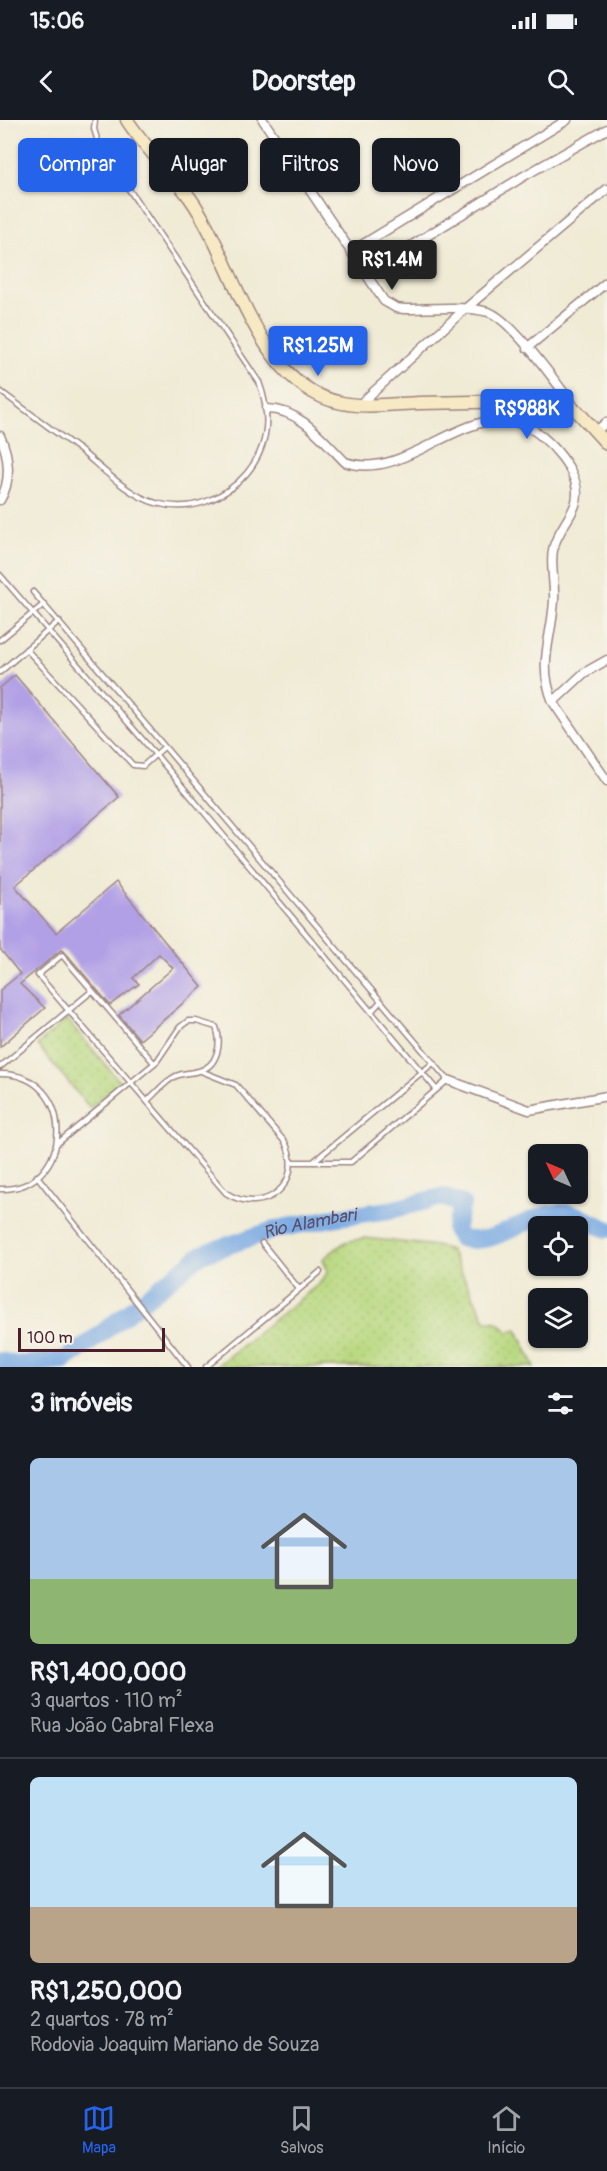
<!DOCTYPE html>
<html lang="pt">
<head>
<meta charset="utf-8">
<style>
  body { margin:0; font-family:Pangolin,sans-serif; background:#20242c; color:#f1f3f6; height:100vh; display:flex; flex-direction:column; font-size:22px; white-space:nowrap }
  * { box-sizing:border-box; margin:0 }
  p { font-size:20px; color:#9ea1a6 }
  .icon { flex:none; width:33px; height:33px; fill:none; stroke:currentColor; stroke-width:2; stroke-linecap:round; stroke-linejoin:round }
  .map { position:relative; height:1247px; overflow:hidden }
  .details { display:flex; flex-direction:column; background:#171b24; flex:1 }
  .details>* { flex:none }
  .guide { position:absolute; left:18px; top:18px; width:572px; height:54px; display:flex; gap:12px }
  .needle { width:39px; rotate:314deg }
  .controls { position:absolute; left:528px; top:1024px; display:grid; gap:12px }
  .controls a { display:grid; place-items:center; width:60px; height:60px; border-radius:9px; background:#171b24; box-shadow:0 2px 4px #0004; font-size:30px }
  .scale { position:absolute; left:18px; bottom:15px; width:147px; box-sizing:border-box; padding-left:6px; border:3px solid #4a1f2b; border-top:0; font-size:16px; line-height:21px; white-space:nowrap; color:#4a1f2b; -webkit-text-stroke:4px #f7f3e8; paint-order:stroke }
  .price { position:absolute; translate:-50% -51px; padding:0 14px; border-radius:6px; background:#2563eb; color:#fff; font-size:20px; line-height:39px; filter:drop-shadow(0 2px 3px #0008) }
  .price::after { content:''; position:absolute; left:50%; top:36px; width:18px; height:14px; margin-left:-9px; background:inherit; clip-path:polygon(0 0,100% 0,50% 100%) }
  .price.active { background:#222; color:#fff }
  ul { padding:0; list-style:none }
  li { display:grid; align-content:center; gap:12px; height:318px; padding:0 30px }
  li+li { border-top:2px solid #363941 }
  li span { display:grid; place-items:center; height:186px; border-radius:9px; color:#555 }
  li>.icon { margin-inline-start:auto }
  span .icon { width:108px; height:108px; fill:#fffc; stroke-width:1 }
  li b { font-size:26px }
  h2 { display:flex; justify-content:space-between; align-items:center; height:72px; padding:0 30px; font-size:26px }
  .tag { padding:0 21px; border-radius:9px; background:#171b24; box-shadow:0 2px 4px #0004; font-size:21px; line-height:54px }
  .tag.active { background:#2563eb; color:#fff }
  .status { display:flex; justify-content:space-between; align-items:center; height:42px; padding:0 30px; background:#171b24; direction:ltr }
  .status svg { height:16px; fill:currentColor }
  header { display:flex; justify-content:space-between; align-items:center; height:78px; padding:0 30px; background:#171b24; font-size:27px; font-weight:700 }
  .dock { display:flex; justify-content:space-around; align-items:center; height:84px; border-top:2px solid #363941; background:#171b24; font-size:16px; color:#9ea1a6 }
  .dock a { display:grid; justify-items:center; gap:3px }
  .dock .active { color:#2563eb }
  .map>svg:first-child { display:block }
  .grass { fill:url(#grass-dots); stroke:#817c55; stroke-width:1.5 }
  .lines { fill:none; stroke-linecap:round; stroke-linejoin:round }
  .river { stroke:#77a8e2; stroke-width:18 }
  .building { fill:#b2a0e6 }
  .service-casing { stroke:#9d8580; stroke-width:7 }
  .minor-casing { stroke:#9d8580; stroke-width:11 }
  .secondary-casing { stroke:#9d8580; stroke-width:15 }
  .service { stroke:#fff; stroke-width:4 }
  .minor { stroke:#fff; stroke-width:8 }
  .secondary { stroke:#f7e9c3; stroke-width:12 }
  .labels { text-anchor:middle; dominant-baseline:central; stroke-width:5; stroke-linejoin:round; paint-order:stroke }
  .water-label { font-size:18px; font-style:italic; fill:#5a4f6b; stroke:#f7f3e8 }
</style>
</head>
<body>
<div class="status"><b>15:06</b><svg viewBox="0 0 49 12"><path d="M0 12V9h3v3zM5 12V6h3v6zM10 12V3h3v9zM15 12V0h3v12zM26 1h20v11H26zM47 4h2v5h-2z"/></svg></div>
<header><svg class="icon" aria-label="back" viewBox="0 0 24 24"><path d="M15 5l-7 7 7 7"/></svg>Doorstep<svg class="icon" aria-label="search" viewBox="0 0 24 24"><circle cx="10" cy="10" r="6"/><path d="M15 15l6 6"/></svg></header>
<div class="map">
<svg width="607" height="1247" viewBox="0 0 607 1247">
  <defs>
    <pattern id="grass-dots" width="8" height="8" patternUnits="userSpaceOnUse" patternTransform="scale(1.5)"><rect width="8" height="8" fill="#b8d87f"/><path d="M2 2h.1M6 6h.1" fill="none" stroke="#a0b96e" stroke-width="1.8" stroke-linecap="round"/></pattern>
  </defs>
  <rect width="100%" height="100%" fill="#f7f3e8"/>
  <filter id="ink" filterUnits="userSpaceOnUse"><feTurbulence type="fractalNoise" baseFrequency=".0167" numOctaves="2"/><feDisplacementMap in="SourceGraphic" scale="12" xChannelSelector="R" yChannelSelector="G"/><feConvolveMatrix kernelMatrix="1 2 1 2 8 2 1 2 1" color-interpolation-filters="sRGB"/></filter>
  <filter id="wash" filterUnits="userSpaceOnUse"><feTurbulence type="fractalNoise" baseFrequency=".008" numOctaves="4" result="noise"/><feDisplacementMap in="SourceGraphic" scale="24" xChannelSelector="R" yChannelSelector="G"/><feGaussianBlur stdDeviation="1.35" result="paint"/><feColorMatrix in="noise" values="0 0 0 0 0 0 0 0 0 0 0 0 0 0 0 0 0 1.4 0 .05"/><feComposite in="paint" operator="in"/></filter>
  <g filter="url(#wash)">
    <rect width="100%" height="100%" fill="#f0ebd5"/>
    <path class="grass" d="M67,899L120,962L90,988L37,925Z
      M365,1118L436,1126L450,1130L486,1201L498,1202L508,1212L517,1209L535,1247H215L320,1163L328,1152L323,1139L345,1122Z"/>
    <g class="lines">
      <path class="river" id="s1" d="M0,1241L16,1245L64,1240L84,1227L202,1134L277,1109L338,1097L390,1090L442,1077L462,1084L455,1110L460,1118C496,1129 527,1092 563,1093C582,1093 591,1104 607,1109"/>
    </g>
    <g id="blocks">
      <path class="building" d="M15,555L119,677L15,766L56,813L116,762L202,867L140,920L119,895L173,848L159,834L133,858L139,864L110,885L65,832L61,830L20,864L45,888L0,927V870L20,854L0,829V568Z"/>
    </g>
  </g>
  <g filter="url(#ink)">
    <use href="#blocks" fill-opacity="0" stroke="#9d8580" stroke-width="1.5"/>
    <g class="lines">
      <g class="service-casing">
        <path id="service" d="M0,271C27,291 54,311 81,331C103,349 129,376 156,383C190,393 225,379 247,353C269,326 271,294 259,262L99,25L94,9L95,0
          M0,455L156,635L436,969
          M33,472L448,960L351,1042H292
          M0,520L44,484
          M26,529L133,645L143,646L164,627
          M0,552L59,501
          M372,891L381,881
          M154,943L62,835L38,855L226,1073C264,1097 306,1063 285,1022L236,965L201,951
          M0,947L92,871
          M0,954C78,953 75,1071 0,1069
          M58,1023L157,941L180,907L188,901H196L216,907C222,923 218,946 199,951C192,953 183,953 176,956C165,961 156,973 147,981
          M313,1042L433,943
          M37,1056L188,1247
          M262,1123L299,1169
          M206,1247L320,1152"/>
      </g>
      <g class="minor-casing">
        <path id="minor" d="M263,0L384,181L396,188L404,189C430,189 462,185 488,192C511,198 562,270 577,291
          M352,131L567,0
          M367,153L524,56L607,9
          M527,228L607,162
          M359,285L465,189L607,69
          M267,289C300,289 324,321 345,342C406,363 463,282 522,304C547,314 586,356 575,385C569,401 556,413 553,430C550,445 555,463 554,480C552,520 537,542 553,582
          M596,311L607,302
          M0,316C9,335 12,361 0,380
          M607,540L584,553L553,582L607,661
          M448,960L529,990L607,976"/>
      </g>
      <g class="secondary-casing">
        <path id="secondary" d="M127,0C145,28 170,51 190,78C234,139 256,267 342,283C367,288 394,284 419,283C463,282 507,281 551,281L578,292L607,324"/>
      </g>
      <use href="#service" class="service"/>
      <use href="#minor" class="minor"/>
      <use href="#secondary" class="secondary"/>
    </g>
  </g>
  <g class="labels">
    <g class="water-label">
      <text stroke="none"><textPath href="#s1" startOffset="351">Rio Alambari</textPath></text>
    </g>
  </g>
</svg>
<div class="controls">
<a><svg class="needle" viewBox="-14 -14 28 28"><path d="M0-13l5 13h-10z" fill="#e53935"/><path d="M0 13l5-13h-10z" fill="#9ea1a6"/></svg></a>
<a><svg class="icon" aria-label="locate" viewBox="0 0 24 24"><circle cx="12" cy="12" r="6"/><path d="M12 2v4M12 18v4M2 12h4M18 12h4"/></svg></a>
<a><svg class="icon" aria-label="layers" viewBox="0 0 24 24"><path d="M12 4l9 5-9 5-9-5zM3 14l9 5 9-5"/></svg></a>
</div>
<div class="scale">100 m</div>
<b class="price active" style="left:392px;top:171px">R$1.4M</b>
<b class="price" style="left:318px;top:257px">R$1.25M</b>
<b class="price" style="left:527px;top:320px">R$988K</b>
<div class="guide">
<a class="tag active">Comprar</a>
<a class="tag">Alugar</a>
<a class="tag">Filtros</a>
<a class="tag">Novo</a>
</div>
</div>
<section class="details">
<h2>3 imóveis<svg class="icon" aria-label="filters" viewBox="0 0 24 24"><path d="M4 7h16M4 17h16"/><circle cx="9" cy="7" r="2"/><circle cx="15" cy="17" r="2"/></svg></h2>
<ul>
<li><span style="background:linear-gradient(#a9c7e8 65%,#8fb573 0)"><svg class="icon" aria-label="home" viewBox="0 0 24 24"><path d="M3 11l9-7 9 7M6 9v11h12V9"/></svg></span><div><b>R$1,400,000</b><p>3 quartos · 110 m²</p><p>Rua João Cabral Flexa</p></div></li>
<li><span style="background:linear-gradient(#bfe0f5 70%,#b9a48a 0)"><svg class="icon" aria-label="home" viewBox="0 0 24 24"><path d="M3 11l9-7 9 7M6 9v11h12V9"/></svg></span><div><b>R$1,250,000</b><p>2 quartos · 78 m²</p><p>Rodovia Joaquim Mariano de Souza</p></div></li>
</ul>
</section>
<nav class="dock">
<a class="active"><svg class="icon" aria-label="map" viewBox="0 0 24 24"><path d="M3 6l6-2 6 2 6-2v14l-6 2-6-2-6 2zM9 4v14M15 6v14"/></svg>Mapa</a>
<a><svg class="icon" aria-label="saved" viewBox="0 0 24 24"><path d="M7 4h10v16l-5-4-5 4z"/></svg>Salvos</a>
<a><svg class="icon" aria-label="home" viewBox="0 0 24 24"><path d="M3 11l9-7 9 7M6 9v11h12V9"/></svg>Início</a>
</nav>
</body>
</html>
